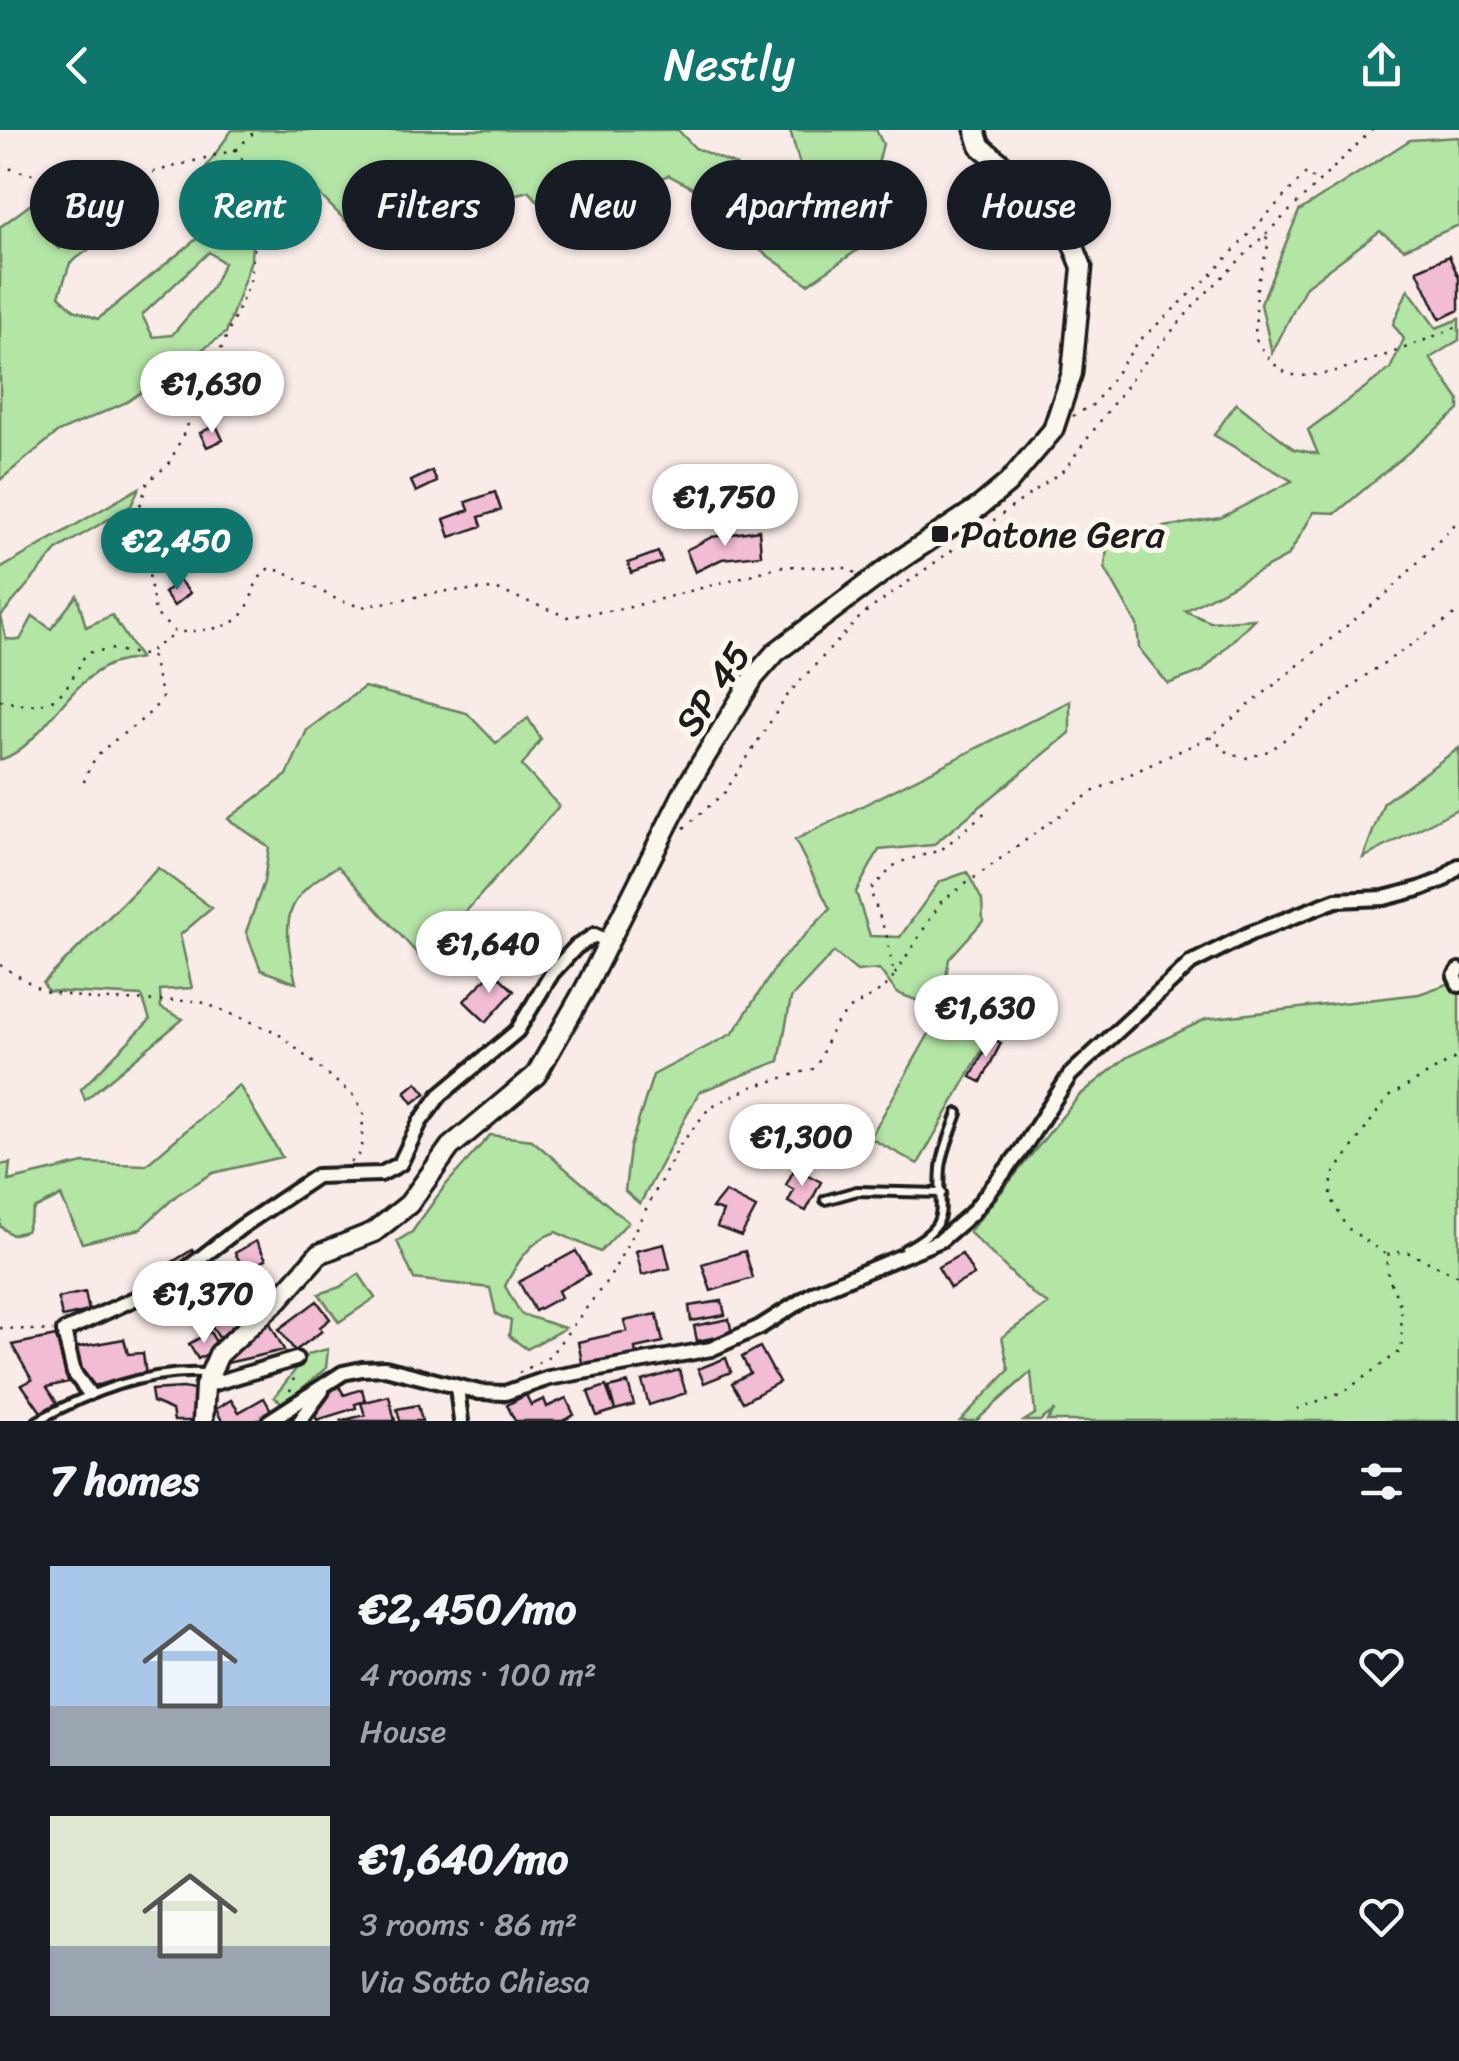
<!DOCTYPE html>
<html lang="en">
<head>
<meta charset="utf-8">
<style>
  body { margin:0; font-family:Sriracha,sans-serif; background:#20242c; color:#f1f3f6; height:100vh; display:flex; flex-direction:column; font-size:38px; white-space:nowrap }
  * { box-sizing:border-box; margin:0 }
  p { font-size:32px; color:#9ea1a6 }
  .icon { flex:none; width:55px; height:55px; fill:none; stroke:currentColor; stroke-width:2; stroke-linecap:round; stroke-linejoin:round }
  .map { position:relative; height:1291px; overflow:hidden }
  .details { display:flex; flex-direction:column; background:#171b24; flex:1 }
  .details>* { flex:none }
  .top-card { position:absolute; left:30px; top:30px; width:1400px; height:90px; display:flex; gap:20px }
  .price { position:absolute; translate:-50% -85px; padding:0 22px; border-radius:35px; background:#fff; color:#222; font-size:32px; line-height:65px; filter:drop-shadow(0 2px 5px #0008) }
  .price::after { content:''; position:absolute; left:50%; top:60px; width:30px; height:22px; margin-left:-15px; background:inherit; clip-path:polygon(0 0,100% 0,50% 100%) }
  .price.active { background:#0f766e; color:#fff }
  ul { padding:0; list-style:none }
  li { display:flex; align-items:center; gap:30px; height:250px; padding:0 50px }
  li span { display:grid; place-items:center; flex:none; width:280px; height:200px; border-radius:0px; color:#555 }
  li>.icon { margin-inline-start:auto }
  span .icon { width:120px; height:120px; fill:#fffc; stroke-width:1 }
  li b { font-size:42px }
  h2 { display:flex; justify-content:space-between; align-items:center; height:120px; padding:0 50px; font-size:42px }
  .chip { padding:0 35px; border-radius:45px; background:#171b24; box-shadow:0 2px 8px #0004; font-size:35px; line-height:90px }
  .chip.active { background:#0f766e; color:#fff }
  header { display:flex; justify-content:space-between; align-items:center; height:130px; padding:0 50px; background:#0f766e; color:#fff; font-size:45px; font-weight:600 }
  .map>svg:first-child { display:block }
  .green { fill:#b3e5a5; stroke:#688060; stroke-width:2.5; fill-rule:evenodd }
  .building { fill:#f2bcd4; stroke:#1c1c1c; stroke-width:2.5 }
  .lines { fill:none; stroke-linecap:round; stroke-linejoin:round }
  .lane-casing { stroke:#1c1c1c; stroke-width:14 }
  .street-casing { stroke:#1c1c1c; stroke-width:20 }
  .secondary-casing { stroke:#1c1c1c; stroke-width:25 }
  .path { stroke:#1c1c1c; stroke-width:2.5; stroke-dasharray:2.5 8; stroke-linecap:butt }
  .lane { stroke:#fbf7ec; stroke-width:6 }
  .street { stroke:#fbf7ec; stroke-width:12 }
  .secondary { stroke:#fbf7ec; stroke-width:18 }
  .poi-dot { fill:#1c1c1c; stroke:#fbf7ec; stroke-width:4 }
  .labels { text-anchor:middle; dominant-baseline:central; stroke-width:10; stroke-linejoin:round; paint-order:stroke }
  .poi-label { font-size:38px; fill:#1c1c1c; stroke:#fbf7ec; text-anchor:start }
  .street-label { font-size:38px; fill:#1c1c1c; stroke:#fbf7ec }
</style>
</head>
<body>
<header><svg class="icon" aria-label="back" viewBox="0 0 24 24"><path d="M15 5l-7 7 7 7"/></svg>Nestly<svg class="icon" aria-label="share" viewBox="0 0 24 24"><path d="M12 15V3M7 8l5-5 5 5M5 13v7h14v-7"/></svg></header>
<div class="map">
<svg width="1459" height="1291" viewBox="0 0 1459 1291">
  <rect width="100%" height="100%" fill="#f9ebe7"/>
  <filter id="ink" filterUnits="userSpaceOnUse"><feTurbulence type="fractalNoise" baseFrequency=".01" numOctaves="2"/><feDisplacementMap in="SourceGraphic" scale="20" xChannelSelector="R" yChannelSelector="G"/><feConvolveMatrix kernelMatrix="1 2 1 2 8 2 1 2 1" color-interpolation-filters="sRGB"/></filter>
  <g filter="url(#ink)">
    <path class="green" d="M232,0H678L695,18L736,35L762,101L791,109L811,73L790,0H876L883,14L867,77L900,91L808,154L744,109L727,76L668,45L567,105L529,61L429,85L409,74L370,99L353,98L317,62L295,54L255,59L251,130L226,203L127,272L58,302L0,350V97L62,51L101,62L48,108L59,119L75,110H89L91,118L70,133L59,166L74,180L98,189L242,72L234,41L206,37ZM209,122L224,133L212,158L172,205L153,207L142,185Z
      M1459,7V95L1404,119L1380,101L1306,156L1272,223L1261,174L1299,81L1410,10Z
      M1408,159L1436,198L1459,189V210L1430,228L1459,270V280L1336,383L1314,382L1288,426L1185,481L1210,492L1254,489L1203,541L1168,554L1139,518L1137,495L1105,438L1108,406L1220,388L1292,351L1214,305L1236,273L1294,319L1318,324L1308,300L1390,239L1404,209L1393,194Z
      M139,358L131,376L58,419L1,486L6,509L20,510L33,486L51,499L77,465L86,497L112,485L140,528C130,530 118,531 109,535C65,554 42,617 0,630V439Z
      M364,557L467,583L496,613L528,588L541,609L522,636L559,676L423,830L338,736C279,769 283,793 296,853L261,840L246,802L264,752L269,717L228,689L287,645L307,600Z
      M1070,571V603L933,715L879,720L856,762L870,806L900,807L939,752L967,742L982,770L983,791L949,829L946,846L924,873L897,863L879,839L857,841L834,822L791,868L779,931L699,962L640,1074L625,1061L630,1017L653,945L733,903L779,832L830,779L795,710Z
      M1459,618V678L1363,728L1384,672Z
      M158,738L212,778L180,805L192,858L160,860L161,878L183,889L85,970L81,959L150,890L142,866L48,861L43,853Z
      M961,847L1008,874L918,1034L870,1008Z
      M1459,850V1291H1047L1055,1280L1040,1291H1024L1035,1284L1031,1242L976,1291H960L1009,1240L1002,1207L1048,1174L1034,1165L969,1102L1079,966L1127,927L1206,889L1419,864Z
      M239,955L282,1027L213,1043L177,1065L140,1099L82,1113L61,1066L34,1079L26,1101L12,1105L0,1096V1035L10,1033L8,1051L84,1033L146,1035Z
      M490,1005L532,1010L628,1092L600,1122L556,1102C530,1110 517,1133 505,1156L521,1184L565,1198L527,1219L509,1206L511,1191L496,1184L490,1158L414,1149L397,1111L412,1102L444,1057Z
      M359,1144L375,1168L339,1192L319,1164L340,1157Z
      M328,1219L326,1238L284,1274L274,1267L308,1224Z"/>
    <path class="building" d="M1449,126L1459,148V180L1440,189L1417,140Z
      M216,295L223,310L207,317L200,303Z
      M432,341L437,352L416,362L411,351Z
      M495,362L501,380L479,387L482,396L450,407L444,389L469,380L466,372Z
      M759,400L761,425L722,429L695,442L686,420L712,407Z
      M658,422L662,432L631,443L628,433Z
      M179,450L190,463L174,476L164,463Z
      M493,841L514,861L486,892L464,871Z
      M991,908L1001,913L981,952L971,947Z
      M417,952L426,963L413,973L405,962Z
      M795,1038L821,1052L806,1081L788,1072L794,1060L786,1055Z
      M725,1062L756,1078L741,1106L717,1097L723,1081L712,1078Z
      M256,1111L266,1129L245,1141L235,1123Z
      M664,1114L670,1138L642,1145L636,1121Z
      M192,1120L198,1129L169,1147L163,1138Z
      M576,1121L589,1144L558,1161L561,1167L535,1181L519,1152Z
      M745,1121L753,1148L711,1161L702,1134Z
      M962,1124L974,1145L950,1158L938,1137Z
      M203,1141L208,1151H212L223,1182L239,1184L243,1195L222,1213L213,1198L205,1200L190,1149Z
      M258,1142L264,1167L252,1170L254,1182H223L212,1151Z
      M183,1149L190,1158L158,1179L152,1169Z
      M85,1162L89,1181L62,1187L58,1168Z
      M317,1171L330,1189L320,1197L322,1201L295,1221L279,1199Z
      M722,1171L725,1185L691,1191L689,1176Z
      M657,1184L663,1212L635,1218L636,1225L583,1237L578,1212L627,1201L624,1191Z
      M729,1189L732,1204L697,1211L694,1196Z
      M270,1193L284,1220L227,1233L223,1223L255,1198L258,1201Z
      M210,1202L219,1217L198,1229L189,1214Z
      M56,1206L68,1252L47,1257L57,1273L41,1282L22,1255L32,1250L12,1215Z
      M124,1209L128,1224L143,1223L146,1246L92,1256L87,1246L80,1247L73,1218Z
      M760,1217L779,1252L743,1272L732,1253L750,1243L742,1227Z
      M726,1228L731,1242L704,1253L698,1239Z
      M679,1240L686,1263L649,1275L642,1251Z
      M337,1253L344,1265L362,1259L365,1271L355,1274L356,1278L317,1290L312,1278Z
      M628,1253L634,1275L615,1280L609,1258Z
      M606,1256L615,1280L597,1286L588,1262Z
      M183,1258L199,1261V1291H174L172,1280L153,1272L151,1260Z
      M526,1265L531,1275L544,1269L547,1277L566,1268L574,1285L562,1291H515L507,1275Z
      M389,1266L395,1291H340L365,1285L361,1273Z
      M264,1268L272,1282L256,1291H222L216,1279L231,1270L239,1282Z
      M418,1275L422,1291H400L397,1279Z"/>
    <g class="lines">
      <g class="lane-casing">
        <path id="lane" d="M825,1070L857,1061L942,1063
          M905,1119C954,1092 937,1085 941,1038C943,1020 952,1001 958,983
          M37,1291C89,1262 145,1240 206,1243"/>
      </g>
      <g class="street-casing">
        <path id="street" d="M1459,840L1455,846L1459,855
          M205,1256L296,1229
          M457,1257L461,1291
          M89,1263L74,1243L64,1201L167,1154L241,1097L317,1046L381,1044L400,1034L420,992L440,965L517,901L552,843L576,817L595,805L609,812
          M269,1291L343,1243L362,1239L385,1238L479,1262L505,1263L549,1248L711,1219L760,1197L815,1162L941,1110L971,1084L1021,1021L1070,945L1191,833L1249,804L1336,770L1384,768L1419,759L1442,750L1459,736
          M300,1291L322,1261"/>
      </g>
      <g class="secondary-casing">
        <path id="secondary" d="M203,1291L205,1256L219,1224L278,1170L319,1124L374,1102L409,1074L450,1017L536,945L585,859L686,658L754,547L776,522L895,433L979,377L1008,353L1053,300L1072,243L1082,137L1066,97L1043,68L980,16L975,0"/>
      </g>
      <path class="path" d="M236,20L256,0
        M0,35C32,48 65,46 98,57L235,20L249,38L258,88L250,152L193,284L169,334L148,351L139,379L155,483L176,503C197,499 233,502 245,481C256,463 250,455 268,439L283,441L338,470L361,477L448,461L495,459L568,487L627,478L783,436L847,438L855,443
        M1266,104L1372,0
        M1073,286L1094,274L1139,211L1210,146L1307,42L1317,53
        M0,570C54,583 63,568 86,523L110,519L144,525L175,504
        M1210,607L1230,624L1248,628L1271,620L1365,546L1459,482
        M84,652C94,611 140,602 162,568L151,524
        M684,698L725,662L789,563L862,485L1065,339L1138,240L1198,171L1265,105L1269,112L1257,156L1255,208C1265,223 1275,241 1294,245C1328,252 1425,210 1459,196
        M0,835L43,861L98,870L199,871L276,902L354,966L363,983L362,1018L358,1027L350,1032
        M895,844L941,772L1092,662L1210,607L1391,460L1459,390
        M1385,1124L1346,1097L1331,1067L1332,1046L1388,967L1459,926
        M0,1198L53,1201
        M519,1243L549,1227L610,1147L680,1015L710,977L752,957L816,938C825,917 831,895 849,880C867,866 883,865 894,845L887,807L870,760L897,733L941,720L989,679
        M290,1261L296,1241
        M1297,1279L1345,1261L1402,1220L1401,1177L1388,1146L1386,1125L1405,1121L1459,1146"/>
      <use href="#lane" class="lane"/>
      <use href="#street" class="street"/>
      <use href="#secondary" class="secondary"/>
    </g>
  </g>
  <rect class="poi-dot" x="930" y="394" width="20" height="20" rx="5"/>
  <g class="labels">
    <g class="poi-label">
      <text x="960" y="404">Patone Gera</text>
    </g>
    <g class="street-label">
      <text transform="translate(713 559) rotate(-56)">SP 45</text>
    </g>
  </g>
</svg>
<b class="price" style="left:212px;top:306px">€1,630</b>
<b class="price" style="left:725px;top:419px">€1,750</b>
<b class="price active" style="left:177px;top:463px">€2,450</b>
<b class="price" style="left:489px;top:866px">€1,640</b>
<b class="price" style="left:986px;top:930px">€1,630</b>
<b class="price" style="left:802px;top:1059px">€1,300</b>
<b class="price" style="left:204px;top:1216px">€1,370</b>
<div class="top-card">
<a class="chip">Buy</a>
<a class="chip active">Rent</a>
<a class="chip">Filters</a>
<a class="chip">New</a>
<a class="chip">Apartment</a>
<a class="chip">House</a>
</div>
</div>
<section class="details">
<h2>7 homes<svg class="icon" aria-label="filters" viewBox="0 0 24 24"><path d="M4 7h16M4 17h16"/><circle cx="9" cy="7" r="2"/><circle cx="15" cy="17" r="2"/></svg></h2>
<ul>
<li><span style="background:linear-gradient(#a9c7e8 70%,#9aa5b1 0)"><svg class="icon" aria-label="home" viewBox="0 0 24 24"><path d="M3 11l9-7 9 7M6 9v11h12V9"/></svg></span><div><b>€2,450/mo</b><p>4 rooms · 100 m²</p><p>House</p></div><svg class="icon" aria-label="heart" viewBox="0 0 24 24"><path d="M12 20l-8-8c-3-5 5-10 8-4 3-6 11-1 8 4z"/></svg></li>
<li><span style="background:linear-gradient(#dfe7d0 65%,#9aa5b1 0)"><svg class="icon" aria-label="home" viewBox="0 0 24 24"><path d="M3 11l9-7 9 7M6 9v11h12V9"/></svg></span><div><b>€1,640/mo</b><p>3 rooms · 86 m²</p><p>Via Sotto Chiesa</p></div><svg class="icon" aria-label="heart" viewBox="0 0 24 24"><path d="M12 20l-8-8c-3-5 5-10 8-4 3-6 11-1 8 4z"/></svg></li>
</ul>
</section>
</body>
</html>
